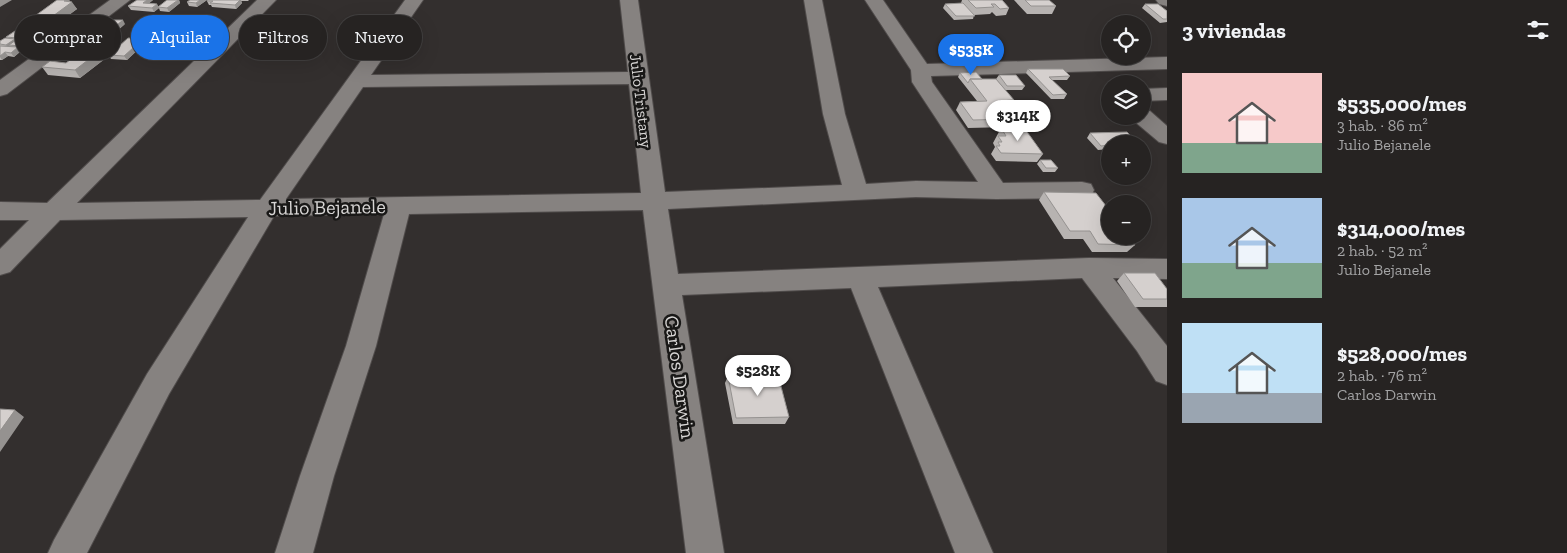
<!DOCTYPE html>
<html lang="es">
<head>
<meta charset="utf-8">
<style>
  body { margin:0; font-family:"Zilla Slab",serif; background:#322f2f; color:#f1f3f6; height:100vh; display:flex; flex-direction:column; font-size:19px; white-space:nowrap }
  * { box-sizing:border-box; margin:0 }
  p { font-size:16px; color:#a4a4a5 }
  .icon { flex:none; width:28px; height:28px; fill:none; stroke:currentColor; stroke-width:2; stroke-linecap:round; stroke-linejoin:round }
  .map { position:relative; flex:1; overflow:hidden }
  .details { display:flex; flex-direction:column; background:#262322; width:400px }
  .details>* { flex:none }
  .banner { position:absolute; left:15px; top:15px; width:475px; height:45px; display:flex; gap:10px }
  .buttons { position:absolute; left:1101px; top:15px; display:grid; gap:10px }
  .buttons a { display:grid; place-items:center; width:50px; height:50px; border-radius:50%; background:#262322; box-shadow:0 5px 20px #0002,0 0 0 1px #424040; font-size:25px }
  .price { position:absolute; translate:-50% -42px; padding:0 11px; border-radius:18px; background:#fff; color:#222; font-size:16px; line-height:32px; filter:drop-shadow(0 1px 2px #0008) }
  .price::after { content:''; position:absolute; left:50%; top:30px; width:15px; height:11px; margin-left:-8px; background:inherit; clip-path:polygon(0 0,100% 0,50% 100%) }
  .price.current { background:#1a73e8; color:#fff }
  ul { padding:0; list-style:none }
  li { display:flex; align-items:center; gap:15px; height:125px; padding:0 15px }
  li span { display:grid; place-items:center; flex:none; width:140px; height:100px; border-radius:0px; color:#555 }
  li>.icon { margin-inline-start:auto }
  span .icon { width:60px; height:60px; fill:#fffc; stroke-width:1 }
  li b { font-size:21px }
  h2 { display:flex; justify-content:space-between; align-items:center; height:60px; padding:0 15px; font-size:21px }
  .chip { padding:0 18px; border-radius:22px; background:#262322; box-shadow:0 5px 20px #0002,0 0 0 1px #424040; font-size:18px; line-height:45px }
  .chip.current { background:#1a73e8; color:#fff }
  main { display:flex; flex:1; min-height:0 }
  .map>svg:first-child { display:block }
  .lines { fill:none; stroke-linecap:round; stroke-linejoin:round }
  .minor-casing { stroke:#504c4b; stroke-width:2 }
  .minor { fill:#868280; fill-rule:evenodd }
  .wall { fill:#b7b3b1 }
  .shaded-wall { fill:#959290 }
  .building { fill:#d5d0ce; stroke:#959290 }
  .labels { text-anchor:middle; dominant-baseline:central; stroke-width:5; stroke-linejoin:round; paint-order:stroke }
  .far-street-label { font-size:16px; fill:#d8d6d5; stroke:#191817 }
  .street-label { font-size:20px; fill:#d8d6d5; stroke:#191817 }
</style>
</head>
<body>
<main>
<div class="map">
<svg width="1167" height="553" viewBox="0 0 1167 553">
  <rect width="100%" height="100%" fill="#332f2e"/>
  <g class="lines">
    <g class="minor-casing">
      <path id="minor" d="M110,0H130L7,94L0,96V80Z
        M257,0H276L77,203L260,200L405,0H423L371,75L628,72L620,0H638L665,192L842,185L823,114L804,0H822L845,114L866,184L916,181L978,182L912,82L911,70L865,0H883L927,64L1167,57V69L931,76L932,82L1003,183L1082,182L1091,184L1094,190L1091,196L1082,198L996,199L916,197L668,209L678,274L1089,258L1167,259V279L1113,278L1167,346V385L1156,381L1137,351L1082,278L878,287L993,553H955L851,288L682,295L724,553H686L643,210L409,214L376,346L334,476L313,553H275L300,476L346,346L384,214L274,216L169,394L87,553H48L54,540L147,374L248,217L60,220L10,272L0,275V249L29,220H0V202L47,203ZM629,84L641,193L286,199L363,87Z
        M1156,0H1167V6L1159,4Z
        M1167,88V100L1142,101V89Z
        M1142,110L1150,111L1167,126V144L1159,142L1134,121L1131,116H1142Z"/>
    </g>
    <use href="#minor" class="minor"/>
  </g>
  <path class="wall" d="M57,0H69L77,9L58,23L49,22L40,29L33,28L28,21Z
    M137,0H153L149,3L157,4L158,7L167,0H179L180,3L169,12L160,11L159,8L154,12L131,10L128,6Z
    M207,0L197,7L189,6L187,2Z
    M208,0H249L248,1H241L242,3L236,9L212,7L211,5H209L207,1Z
    M962,0H1002L1009,8L1006,15L996,16L992,12L990,14L974,15L973,19L954,20L943,8L945,4L961,3Z
    M1014,0H1049L1056,6L1052,14H1027Z
    M1145,4L1167,11V22L1160,23L1142,8Z
    M125,24L117,31L120,35L114,41L97,40L94,36Z
    M30,31H50L53,35L44,41L26,39L25,38L21,40L38,45L34,48H26L23,50H20L21,51L14,57L8,56L2,60H0V41L7,38L6,37Z
    M182,34L167,47L154,46L152,42Z
    M145,43L127,60L111,59L109,55Z
    M106,58L80,78L48,75L42,67L66,63Z
    M1028,69L1070,76L1067,80H1052L1067,94L1064,99H1051L1026,73Z
    M960,73L982,79L1014,100L1009,108H1005L1013,119L1008,127L968,128L956,110L960,102L977,101L958,77Z
    M999,75L1025,86L1022,90H1005L996,79Z
    M1001,128L1043,154L1037,162L996,161L991,154L995,147L993,143Z
    M1090,133L1110,144V149L1098,150L1087,138Z
    M1040,160L1058,168L1055,172H1043L1037,164Z
    M1044,192L1135,245L1127,252H1092L1083,239H1064L1039,200Z
    M1124,273L1167,299V307H1135L1117,281Z
    M728,376L789,417L785,424H733L725,383Z"/>
  <path class="shaded-wall" d="M0,0H12L0,7Z
    M66,0H69L70,3L72,2L77,9L58,23L53,16Z
    M147,0H153L145,7L143,3Z
    M178,0H179L180,3L169,12L167,8Z
    M200,0H207L197,7L196,3Z
    M240,0H241L242,3L236,9L235,5Z
    M157,4L159,8L154,12L152,8Z
    M44,15L49,22L40,29L35,21Z
    M123,20L125,24L112,35L110,31Z
    M29,29L31,33L23,35L25,38L19,42L17,38Z
    M50,31L53,35L44,41L42,37Z
    M118,31L120,35L114,41L112,37Z
    M180,31L182,34L167,47L165,43Z
    M15,39L18,43L9,45L11,48L9,49L6,45Z
    M143,39L145,43L127,60L124,56Z
    M35,41L38,45L34,48L31,44Z
    M23,44L26,48L23,50L20,46Z
    M18,47L21,51L14,57L11,53Z
    M101,50L106,58L80,78L75,70Z
    M5,52L8,56L2,60L0,57V56Z
    M15,410L24,417L0,452V431Z"/>
  <path class="building" d="M57,0H66L64,1L72,2L53,16L44,15L35,21H28Z
    M137,0H147L143,3L157,4L152,8L128,6Z
    M167,0H178L167,8L158,7Z
    M190,0H200L196,3L187,2Z
    M208,0H240L235,5L210,3L213,1H207Z
    M968,0H1002L1009,8L1000,9L995,4H991L994,7L976,8Z
    M1025,0H1049L1056,6H1031Z
    M963,3L975,16H956L945,4Z
    M1145,4H1158L1167,11V19H1163Z
    M113,20H123L110,31H118L112,37L94,36Z
    M18,29H29L17,38L6,37Z
    M32,29L50,31L42,37L23,35Z
    M167,29L180,31L165,43L152,42Z
    M5,38L15,39L6,45L0,44V41Z
    M128,38L143,39L124,56L109,55Z
    M16,40L35,41L31,44H23L20,46L9,45Z
    M0,46L18,47L11,53L5,52L0,56Z
    M84,49L101,50L75,70L42,67L50,61L66,63Z
    M1028,69H1063L1070,76L1049,77L1067,94L1053,95Z
    M976,72L982,79H970L968,83L960,73Z
    M999,75H1016L1025,86H1007Z
    M970,79H996L1014,100L999,101L1013,119L973,120L960,102L987,101Z
    M1001,128L1025,129L1043,154L1001,153L996,146H1000L998,142H1002L998,136H1006Z
    M1127,132L1139,144H1110V145L1101,146L1090,133Z
    M1040,160H1051L1058,168H1046Z
    M1044,192L1096,193L1110,211V236H1129L1135,245L1098,244L1090,231H1070Z
    M1124,273H1155L1167,289V299H1143Z
    M778,375L789,417L736,418L728,376Z
    M0,409L15,410L0,431Z"/>
  <g class="labels">
    <g class="far-street-label">
      <text transform="translate(641 101) rotate(83)">Julio Tristany</text>
    </g>
    <g class="street-label">
      <text transform="translate(327 207) rotate(-1)">Julio Bejanele</text>
      <text transform="translate(680 377) rotate(82)">Carlos Darwin</text>
    </g>
  </g>
</svg>
<div class="buttons">
<a><svg class="icon" aria-label="locate" viewBox="0 0 24 24"><circle cx="12" cy="12" r="6"/><path d="M12 2v4M12 18v4M2 12h4M18 12h4"/></svg></a>
<a><svg class="icon" aria-label="layers" viewBox="0 0 24 24"><path d="M12 4l9 5-9 5-9-5zM3 14l9 5 9-5"/></svg></a>
<a>+</a>
<a>−</a>
</div>
<b class="price current" style="left:971px;top:76px">$535K</b>
<b class="price" style="left:1018px;top:142px">$314K</b>
<b class="price" style="left:758px;top:397px">$528K</b>
<div class="banner">
<a class="chip">Comprar</a>
<a class="chip current">Alquilar</a>
<a class="chip">Filtros</a>
<a class="chip">Nuevo</a>
</div>
</div>
<section class="details">
<h2>3 viviendas<svg class="icon" aria-label="filters" viewBox="0 0 24 24"><path d="M4 7h16M4 17h16"/><circle cx="9" cy="7" r="2"/><circle cx="15" cy="17" r="2"/></svg></h2>
<ul>
<li><span style="background:linear-gradient(#f6c9c9 70%,#7fa58c 0)"><svg class="icon" aria-label="home" viewBox="0 0 24 24"><path d="M3 11l9-7 9 7M6 9v11h12V9"/></svg></span><div><b>$535,000/mes</b><p>3 hab. · 86 m²</p><p>Julio Bejanele</p></div></li>
<li><span style="background:linear-gradient(#a9c7e8 65%,#7fa58c 0)"><svg class="icon" aria-label="home" viewBox="0 0 24 24"><path d="M3 11l9-7 9 7M6 9v11h12V9"/></svg></span><div><b>$314,000/mes</b><p>2 hab. · 52 m²</p><p>Julio Bejanele</p></div></li>
<li><span style="background:linear-gradient(#bfe0f5 70%,#9aa5b1 0)"><svg class="icon" aria-label="home" viewBox="0 0 24 24"><path d="M3 11l9-7 9 7M6 9v11h12V9"/></svg></span><div><b>$528,000/mes</b><p>2 hab. · 76 m²</p><p>Carlos Darwin</p></div></li>
</ul>
</section>
</main>
</body>
</html>
